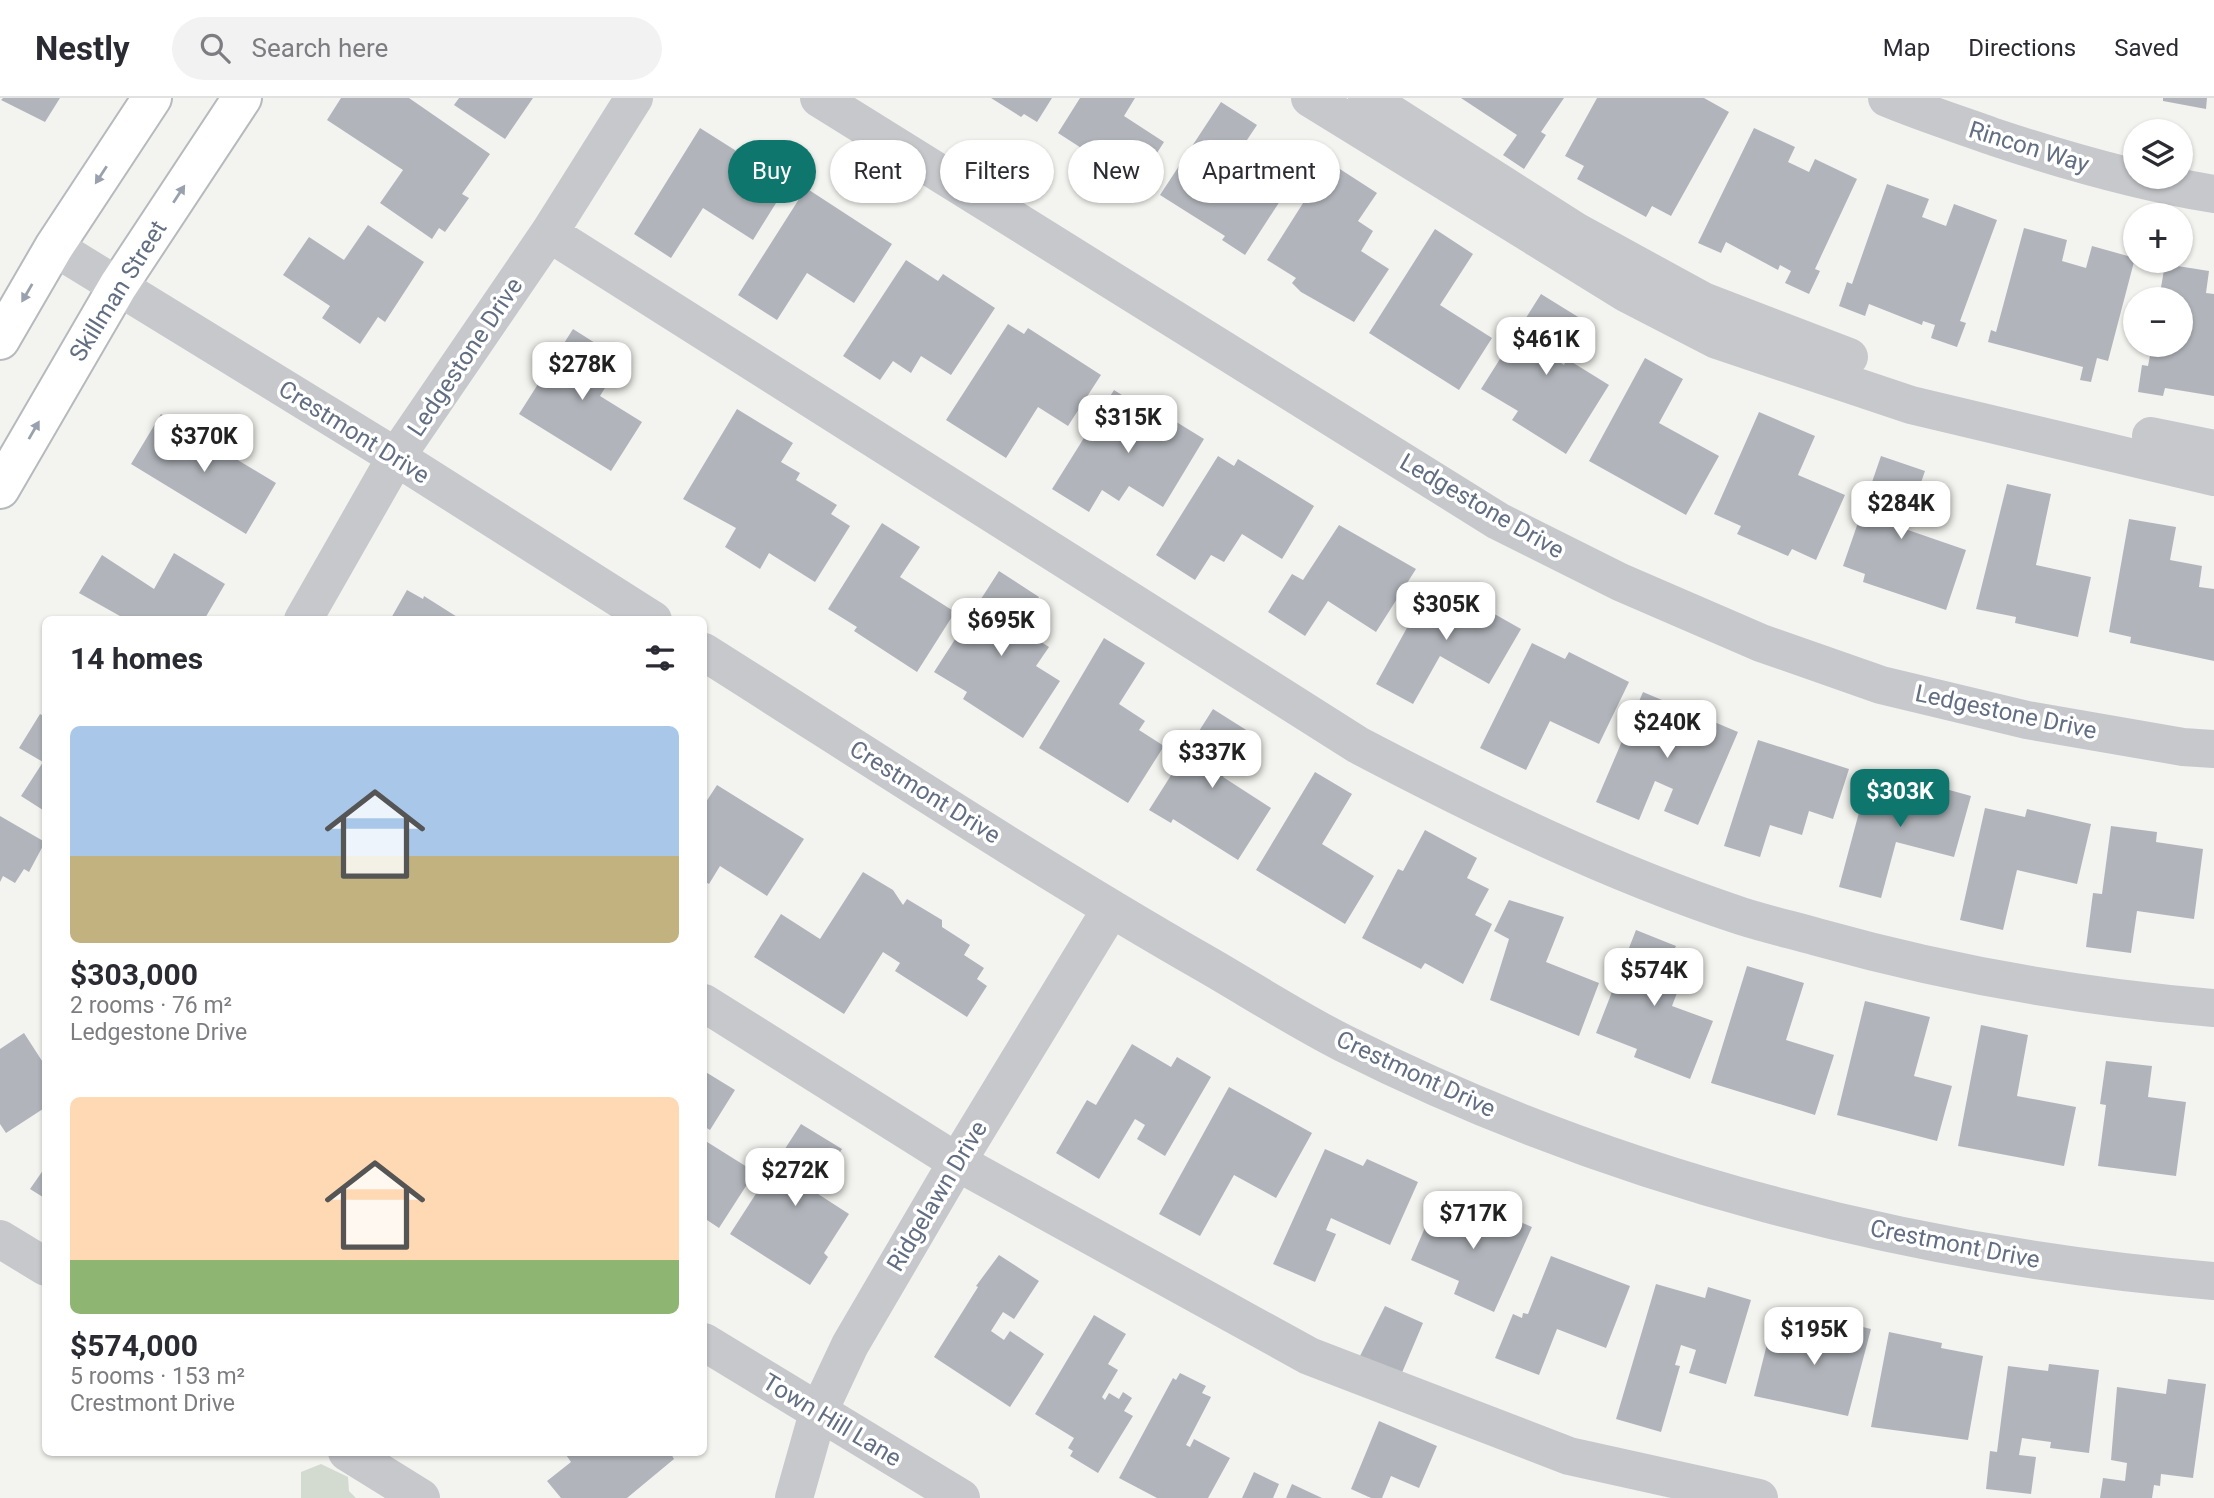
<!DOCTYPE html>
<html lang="en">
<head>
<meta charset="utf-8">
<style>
  body { margin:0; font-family:Roboto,sans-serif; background:#f2f2f3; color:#2b2b33; height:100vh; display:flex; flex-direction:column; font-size:26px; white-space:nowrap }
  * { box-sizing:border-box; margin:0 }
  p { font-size:23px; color:#7c7c81 }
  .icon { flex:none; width:38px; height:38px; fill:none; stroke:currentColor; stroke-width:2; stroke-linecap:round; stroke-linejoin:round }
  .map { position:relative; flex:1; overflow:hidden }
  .sheet { position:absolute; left:42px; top:518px; width:665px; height:840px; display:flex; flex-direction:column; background:#fff; border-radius:10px; box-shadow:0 2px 5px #0004 }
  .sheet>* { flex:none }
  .banner { position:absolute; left:728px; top:42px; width:665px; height:63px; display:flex; gap:14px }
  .tools { position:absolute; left:2123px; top:21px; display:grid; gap:14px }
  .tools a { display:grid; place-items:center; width:70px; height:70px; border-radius:50%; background:#fff; box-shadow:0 2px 5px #0004; font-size:35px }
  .price { position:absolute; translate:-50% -60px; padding:0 16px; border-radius:14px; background:#fff; color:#222; font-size:23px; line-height:46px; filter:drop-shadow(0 2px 4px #0008) }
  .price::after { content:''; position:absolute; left:50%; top:42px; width:21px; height:16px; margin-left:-10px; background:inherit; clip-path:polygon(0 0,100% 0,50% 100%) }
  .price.active { background:#0f766e; color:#fff }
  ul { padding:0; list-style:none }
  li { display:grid; align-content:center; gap:14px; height:371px; padding:0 28px }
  li span { display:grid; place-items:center; height:217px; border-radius:10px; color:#555 }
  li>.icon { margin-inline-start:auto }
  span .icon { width:126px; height:126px; fill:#fffc; stroke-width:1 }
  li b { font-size:30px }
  h2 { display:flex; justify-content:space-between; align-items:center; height:84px; padding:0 28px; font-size:30px }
  .chip { padding:0 24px; border-radius:32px; background:#fff; box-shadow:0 2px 5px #0004; font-size:24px; line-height:63px }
  .chip.active { background:#0f766e; color:#fff }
  header { display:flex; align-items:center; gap:42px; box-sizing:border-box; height:98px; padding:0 35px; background:#fff; border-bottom:2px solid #e1e1e2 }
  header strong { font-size:33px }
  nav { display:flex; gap:38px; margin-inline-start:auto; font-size:24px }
  .search { width:490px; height:63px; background:#f2f2f3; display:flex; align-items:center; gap:18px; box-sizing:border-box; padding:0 24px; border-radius:38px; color:#7c7c81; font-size:26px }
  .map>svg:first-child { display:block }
  .green { fill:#d3dbd0 }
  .building { fill:#b1b5bb }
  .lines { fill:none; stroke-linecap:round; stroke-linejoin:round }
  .major-casing { stroke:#b6b9bd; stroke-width:42 }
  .minor { stroke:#c6c8cc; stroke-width:38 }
  .major { stroke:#fff; stroke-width:38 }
  .oneway { fill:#99a1ae }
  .labels { text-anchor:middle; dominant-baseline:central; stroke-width:7; stroke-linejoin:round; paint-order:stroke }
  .street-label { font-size:24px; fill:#626e82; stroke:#fff }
</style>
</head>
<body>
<header>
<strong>Nestly</strong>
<div class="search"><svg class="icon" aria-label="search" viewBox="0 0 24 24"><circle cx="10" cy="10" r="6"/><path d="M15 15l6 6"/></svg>Search here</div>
<nav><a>Map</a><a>Directions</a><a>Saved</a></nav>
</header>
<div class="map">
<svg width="2214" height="1400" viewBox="0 0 2214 1400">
  <rect width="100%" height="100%" fill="#f3f4ef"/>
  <path class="green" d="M321,1366L348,1379L349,1393L356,1400H301V1374Z"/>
  <path class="building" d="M3,0H60L45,24L1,2Z
    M341,0H409L490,56L462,96L469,100L445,134L439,130L432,141L380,105L403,72L327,22Z
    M459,0H533L505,41L454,7Z
    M991,0H1052L1037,24L1024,16L1021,19Z
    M1080,0H1135L1124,18L1164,44L1137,86L1058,35Z
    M1461,0H1564L1541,34L1546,37L1524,71L1503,57L1517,37Z
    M1597,0H1704L1729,14L1671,118L1652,108L1646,119L1577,81L1584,68L1565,58Z
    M2163,0H2207L2206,11L2163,3Z
    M1221,4L1257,27L1237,57L1259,72L1251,84L1280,103L1245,157L1222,142L1225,138L1160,97Z
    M700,30L749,61L752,56L791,81L753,142L703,110L671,160L634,136Z
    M1754,30L1795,49L1788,64L1809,74L1815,61L1857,81L1815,171L1820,173L1809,196L1785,185L1791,173L1780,167L1778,172L1726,144L1721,155L1698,145Z
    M1329,64L1377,95L1358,123L1373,133L1361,153L1389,171L1354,224L1301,194L1292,185L1296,180L1267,162Z
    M1887,86L1929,101L1922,119L1946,128L1954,106L1997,122L1960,223L1966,225L1957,249L1931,240L1935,227L1923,223L1922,227L1869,206L1865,218L1839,208L1847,184L1852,186Z
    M806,90L892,146L854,205L807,175L777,222L738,197Z
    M368,127L424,164L385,224L378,219L360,246L322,220L330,208L283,177L309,139L344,162Z
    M2024,130L2067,142L2062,163L2086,170L2092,148L2135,160L2108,263L2097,260L2091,284L2080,282L2083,269L1988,244L1991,232L1996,234Z
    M1435,131L1473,156L1440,207L1492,240L1459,292L1369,235Z
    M906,162L938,183L943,176L995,210L951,277L921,258L911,275L893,263L880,282L843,258Z
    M2165,166L2209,173L2206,195L2214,196V298L2165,290L2163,298L2138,294L2142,267L2148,268L2152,247H2180V201H2159Z
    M1541,196L1583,222L1558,263L1564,267L1567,261L1609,287L1566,356L1512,322L1518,313L1481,291Z
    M1008,226L1024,236L1028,230L1101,277L1068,328L1038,309L1006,360L946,322Z
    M573,231L622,262L600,298L642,324L611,373L519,316Z
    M1645,260L1683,281L1659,325L1719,358L1686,417L1589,363Z
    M1114,292L1149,314L1152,309L1204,341L1163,409L1129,388L1119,403L1102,392L1089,414L1052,391Z
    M737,311L793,345L781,364L800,375L796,382L837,407L831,416L850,428L815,484L769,455L760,471L725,449L736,430L683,401Z
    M1759,314L1815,338L1798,377L1845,397L1816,462L1792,451L1788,458L1737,436L1741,428L1714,416Z
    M161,316L276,385L246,436L131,366Z
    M1218,358L1234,368L1238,361L1314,408L1282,461L1242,436L1224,464L1211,457L1195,482L1156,457Z
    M1881,358L1925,373L1905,431L1966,452L1946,512L1863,484L1865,476L1843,468Z
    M2007,386L2051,396L2036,467L2091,479L2078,539L2015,525L2016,519L1976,511Z
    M2129,421L2176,429L2170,462L2202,468L2199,489L2214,491V563L2130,545L2131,539L2109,534Z
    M882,425L920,449L900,479L955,514L917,574L854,533L857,529L828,511Z
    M1339,427L1416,471L1376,534L1328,503L1305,538L1268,514L1292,476L1303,482Z
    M174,455L225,486L204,522H127L79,495L102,457L154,491Z
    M999,473L1039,499L1019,530L1049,549L1036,568L1060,583L1023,640L963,601L967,594L934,574Z
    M1425,485L1441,494L1445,488L1521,531L1489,586L1440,558L1413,606L1376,586L1408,528L1403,525Z
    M407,492L423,501L424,498L462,522H390Z
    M1104,540L1145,565L1119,606L1145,623L1139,632L1164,648L1128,705L1039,650Z
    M1532,545L1565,561L1569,554L1629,584L1599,646L1550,623L1526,672L1480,650Z
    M1643,594L1738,634L1698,727L1664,713L1673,691L1655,683L1639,722L1596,704Z
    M1213,611L1251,635L1223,679L1271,710L1238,762L1173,721L1171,725L1149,712Z
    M40,616L46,619V714L21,698L43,664L19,650Z
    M1758,642L1849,671L1833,721L1809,713L1802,737L1770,727L1760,759L1724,748Z
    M1315,674L1352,696L1322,746L1374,778L1345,826L1256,772Z
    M1869,677L1904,687L1906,680L1971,698L1954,759L1896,744L1881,800L1839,789Z
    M717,687L804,741L767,798L720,768L709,786L704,783V707Z
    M1985,710L2025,719L2027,711L2091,726L2077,786L2017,772L2003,832L1960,822Z
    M0,718L45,744L29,774L24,771L15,785L3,778L0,784Z
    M2111,728L2157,734L2156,744L2203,751L2194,821L2137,813L2131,855L2086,849L2093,795L2102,796Z
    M1425,732L1477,760L1467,780L1489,791L1475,817L1492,826L1463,886L1425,865L1421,871L1362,840L1398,771L1403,773Z
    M863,774L893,792L903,807L907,801L942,822V829L970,847L964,857L984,870L977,881L987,888L967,919L895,873L900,865L883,854L844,916L754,859L781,816L820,841Z
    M1509,802L1564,819L1546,864L1599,885L1579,938L1490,902L1509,841L1494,833Z
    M1636,832L1676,848L1674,852L1691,858L1672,908L1713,923L1690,981L1634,959L1637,951L1596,935Z
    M1747,868L1804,885L1786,942L1834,957L1815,1017L1711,985Z
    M1865,903L1930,919L1914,978L1952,988L1937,1043L1837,1017Z
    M1981,927L2028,937L2017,998L2076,1009L2064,1068L1958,1048Z
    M24,935L46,969V1009L6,1035L0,1026V951Z
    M1132,946L1171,969L1177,959L1211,979L1165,1058L1137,1041L1145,1027L1135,1021L1099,1081L1056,1055L1087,1002L1096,1007Z
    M2106,963L2152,968L2148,999L2186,1004L2176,1078L2098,1068L2106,1007L2100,1006Z
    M704,973L735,992L710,1032L705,1029L704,1032Z
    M1229,989L1312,1035L1276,1100L1234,1077L1200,1138L1159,1116Z
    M801,1026L842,1051L815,1094L849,1116L824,1155L828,1159L810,1187L730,1136Z
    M704,1042L755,1074L719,1130L704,1120Z
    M1325,1051L1363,1068L1367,1061L1418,1084L1390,1147L1331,1120L1326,1132L1336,1136L1315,1184L1273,1166Z
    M46,1068V1101L30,1091Z
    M1437,1102L1481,1121L1486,1109L1532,1129L1494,1214L1454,1196L1459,1183L1411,1162Z
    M999,1157L1039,1183L1014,1221L1003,1214L991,1233L1004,1242L1010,1233L1044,1256L1010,1309L934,1259L978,1189L976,1188Z
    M1551,1158L1630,1188L1606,1250L1557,1231L1539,1277L1495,1260L1513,1216L1522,1220L1523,1215L1528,1216Z
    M1656,1186L1705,1200L1708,1189L1751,1202L1726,1286L1689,1275L1696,1252L1681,1247L1675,1267L1680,1268L1661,1334L1616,1321Z
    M1385,1208L1423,1225L1401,1277L1359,1260Z
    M1094,1217L1126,1236L1108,1266L1118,1272L1102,1299L1105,1302L1109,1295L1119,1301L1123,1294L1132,1300L1124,1313L1133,1318L1098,1375L1070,1358L1073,1353L1068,1350L1074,1340L1035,1316Z
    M1830,1221L1871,1231L1848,1318L1754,1298L1772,1226L1825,1240Z
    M1889,1234L1942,1245L1941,1250L1983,1258L1968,1342L1871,1329Z
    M2049,1266L2099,1272L2089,1355L2050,1350L2051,1344L2022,1340L2019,1357L2036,1359L2031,1396L1986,1391L1990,1353L1997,1354L2008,1268L2048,1273Z
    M1180,1275L1206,1288L1202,1295L1211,1299L1186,1347L1190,1349L1194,1341L1230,1360L1208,1400H1157L1119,1380L1173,1280L1176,1282Z
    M2168,1281L2206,1286L2193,1380L2161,1376L2160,1388L2154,1387L2152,1400H2100L2103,1380L2125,1383L2127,1365L2111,1362L2117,1289L2166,1296Z
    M1379,1323L1437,1348L1419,1390L1391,1378L1382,1400H1371L1351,1391Z
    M564,1354H670L674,1361L627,1400H561L547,1383L571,1364Z
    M1254,1374L1279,1386L1273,1400H1242Z
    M1292,1386L1322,1400H1286Z"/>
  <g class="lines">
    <g class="major-casing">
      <path id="major" d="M0,242L54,149L152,0
        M0,391L118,188L242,0"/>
    </g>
    <path class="minor" d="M819,0L1498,423L1620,484L1761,545L1881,587L2027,622L2183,649L2214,651
      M1310,0L1626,195L1717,242L1911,307L2214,379
      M1367,0L1577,134L1703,203L1849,259
      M1887,0C1923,15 1958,26 1994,39C2066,63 2139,84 2214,96
      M549,135L1358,647C1482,712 1608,774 1741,818C1766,826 1792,832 1817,839C1949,876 2078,899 2214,910
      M54,149L396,359L653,522
      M2151,338L2214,351
      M303,522L396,359L549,135L634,0
      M704,554C870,659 1035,768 1206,866C1251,892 1296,921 1343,945C1613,1081 1913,1158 2214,1183
      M704,905L957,1064L1309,1258L1569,1358L1759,1400
      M0,1141L46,1169
      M704,1244L961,1400
      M347,1354L421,1400
      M794,1400L818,1315L850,1247L957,1064L1111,811"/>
    <use href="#major" class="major"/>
  </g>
  <defs><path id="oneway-solid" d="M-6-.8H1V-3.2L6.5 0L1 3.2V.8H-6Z" transform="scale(1.75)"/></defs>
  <g class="oneway">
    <use href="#oneway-solid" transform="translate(101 77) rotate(123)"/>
    <use href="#oneway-solid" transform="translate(179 96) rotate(-57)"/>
    <use href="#oneway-solid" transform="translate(27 195) rotate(120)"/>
    <use href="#oneway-solid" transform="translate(34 332) rotate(-60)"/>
  </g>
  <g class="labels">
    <g class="street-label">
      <text transform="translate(2029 49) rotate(17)">Rincon Way</text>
      <text transform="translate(118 193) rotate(-58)">Skillman Street</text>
      <text transform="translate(465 259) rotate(-56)">Ledgestone Drive</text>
      <text transform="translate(354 334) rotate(32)">Crestmont Drive</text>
      <text transform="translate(1482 408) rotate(30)">Ledgestone Drive</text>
      <text transform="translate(2006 614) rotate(12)">Ledgestone Drive</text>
      <text transform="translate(925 694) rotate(32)">Crestmont Drive</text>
      <text transform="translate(1416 976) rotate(25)">Crestmont Drive</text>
      <text transform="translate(937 1098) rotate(-59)">Ridgelawn Drive</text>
      <text transform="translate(1955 1146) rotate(11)">Crestmont Drive</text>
      <text transform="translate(832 1322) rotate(31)">Town Hill Lane</text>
    </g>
  </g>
</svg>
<div class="tools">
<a><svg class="icon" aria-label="layers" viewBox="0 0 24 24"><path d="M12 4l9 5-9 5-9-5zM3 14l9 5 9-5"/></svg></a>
<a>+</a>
<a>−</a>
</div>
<b class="price" style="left:1546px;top:279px">$461K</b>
<b class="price" style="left:582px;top:304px">$278K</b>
<b class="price" style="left:1128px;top:357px">$315K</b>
<b class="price" style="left:204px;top:376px">$370K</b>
<b class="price" style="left:1901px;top:443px">$284K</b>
<b class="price" style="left:1446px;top:544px">$305K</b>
<b class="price" style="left:1001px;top:560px">$695K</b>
<b class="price" style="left:1667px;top:662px">$240K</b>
<b class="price" style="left:1212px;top:692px">$337K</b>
<b class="price active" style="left:1900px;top:731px">$303K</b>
<b class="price" style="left:1654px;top:910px">$574K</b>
<b class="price" style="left:795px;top:1110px">$272K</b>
<b class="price" style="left:1473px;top:1153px">$717K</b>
<b class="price" style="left:1814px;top:1269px">$195K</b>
<div class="banner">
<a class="chip active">Buy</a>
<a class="chip">Rent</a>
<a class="chip">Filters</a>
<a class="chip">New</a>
<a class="chip">Apartment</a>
</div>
<section class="sheet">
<h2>14 homes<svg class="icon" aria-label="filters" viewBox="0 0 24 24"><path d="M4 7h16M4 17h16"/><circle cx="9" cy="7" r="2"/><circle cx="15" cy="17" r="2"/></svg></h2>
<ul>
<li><span style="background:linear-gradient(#a9c7e8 60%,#c2b280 0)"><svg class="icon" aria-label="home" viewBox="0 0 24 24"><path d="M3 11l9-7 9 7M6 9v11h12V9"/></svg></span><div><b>$303,000</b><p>2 rooms · 76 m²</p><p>Ledgestone Drive</p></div></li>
<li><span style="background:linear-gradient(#ffd9b3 75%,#8fb573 0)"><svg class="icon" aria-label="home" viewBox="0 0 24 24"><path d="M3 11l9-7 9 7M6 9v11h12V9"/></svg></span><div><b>$574,000</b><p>5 rooms · 153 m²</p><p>Crestmont Drive</p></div></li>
</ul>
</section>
</div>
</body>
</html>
